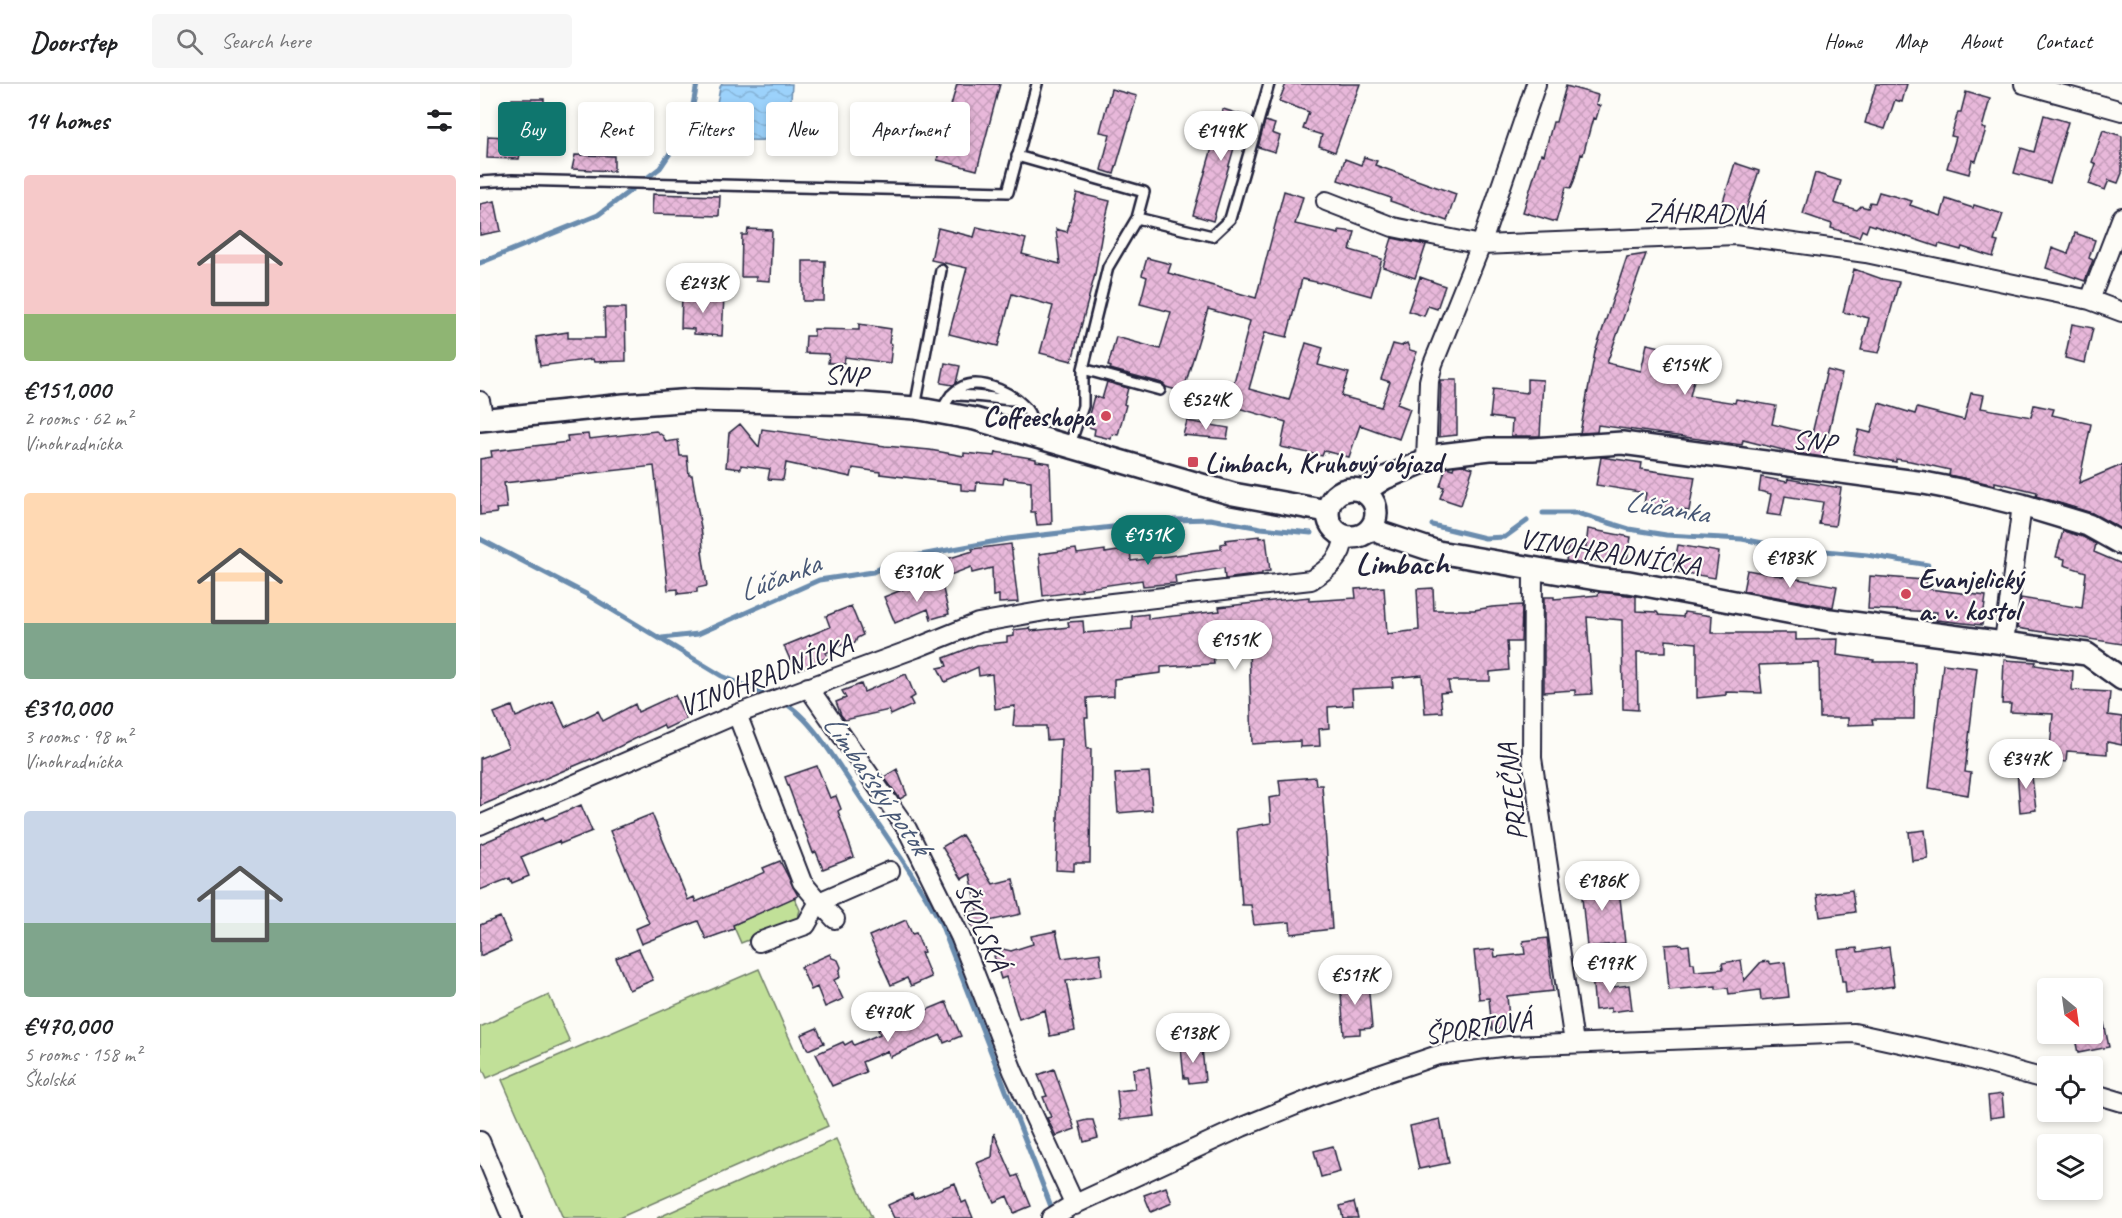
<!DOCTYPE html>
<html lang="en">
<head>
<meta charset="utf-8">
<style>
  body { margin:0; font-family:Caveat,sans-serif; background:#f6f6f6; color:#202124; height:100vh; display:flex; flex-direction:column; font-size:22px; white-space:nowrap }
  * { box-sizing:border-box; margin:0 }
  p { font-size:20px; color:#757577 }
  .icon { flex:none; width:33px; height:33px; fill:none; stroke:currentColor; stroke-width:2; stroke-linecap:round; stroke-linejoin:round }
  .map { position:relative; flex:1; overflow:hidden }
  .drawer { display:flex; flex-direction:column; background:#fff; width:480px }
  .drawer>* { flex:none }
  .guide { position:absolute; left:18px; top:18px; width:570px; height:54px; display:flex; gap:12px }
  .needle { width:39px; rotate:151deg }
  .fabs { position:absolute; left:1557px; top:894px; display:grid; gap:12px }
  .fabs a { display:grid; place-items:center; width:66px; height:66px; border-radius:6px; background:#fff; box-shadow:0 3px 9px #0003; font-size:30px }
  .price { position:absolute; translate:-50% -51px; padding:0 14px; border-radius:21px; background:#fff; color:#222; font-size:20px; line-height:39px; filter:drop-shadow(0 2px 3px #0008) }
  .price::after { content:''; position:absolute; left:50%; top:36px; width:18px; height:14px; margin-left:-9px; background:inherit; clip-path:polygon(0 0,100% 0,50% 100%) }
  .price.active { background:#0f766e; color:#fff }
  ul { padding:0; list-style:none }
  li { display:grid; align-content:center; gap:12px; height:318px; padding:0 24px }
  li span { display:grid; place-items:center; height:186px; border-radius:6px; color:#555 }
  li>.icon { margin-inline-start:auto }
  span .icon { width:108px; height:108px; fill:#fffc; stroke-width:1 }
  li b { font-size:26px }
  h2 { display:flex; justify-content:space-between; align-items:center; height:72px; padding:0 24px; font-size:26px }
  .tag { padding:0 21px; border-radius:6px; background:#fff; box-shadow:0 3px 9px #0003; font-size:21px; line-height:54px }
  .tag.active { background:#0f766e; color:#fff }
  header { display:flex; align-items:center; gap:36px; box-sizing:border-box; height:84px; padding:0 30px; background:#fff; border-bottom:2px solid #e0e0e0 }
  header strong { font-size:28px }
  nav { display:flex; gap:33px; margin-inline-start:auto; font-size:21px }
  .search { width:420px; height:54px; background:#f6f6f6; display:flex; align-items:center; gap:15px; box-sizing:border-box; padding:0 21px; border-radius:6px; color:#757577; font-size:22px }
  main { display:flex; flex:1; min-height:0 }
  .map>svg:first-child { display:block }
  .green { fill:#c1e098; stroke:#72816a; stroke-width:1.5 }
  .water { fill:url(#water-waves); stroke:#6b8cae; stroke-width:1.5 }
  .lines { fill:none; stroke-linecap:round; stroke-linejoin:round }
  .stream { stroke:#6b8cae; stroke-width:5 }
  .building { fill:url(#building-cross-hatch); stroke:#22223b; stroke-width:1.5 }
  .service-casing { stroke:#22223b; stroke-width:14 }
  .minor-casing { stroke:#22223b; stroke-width:22 }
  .tertiary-casing { stroke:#22223b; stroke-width:26 }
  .service { stroke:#fdfcf7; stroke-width:9 }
  .minor { stroke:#fdfcf7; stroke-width:18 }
  .tertiary { stroke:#fdfcf7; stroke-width:21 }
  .poi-dot { fill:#d1495b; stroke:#fdfcf7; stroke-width:2 }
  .labels { text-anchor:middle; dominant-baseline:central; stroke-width:4.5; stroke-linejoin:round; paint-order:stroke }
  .street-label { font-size:28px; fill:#22223b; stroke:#fdfcf7 }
  .poi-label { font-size:28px; font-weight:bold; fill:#22223b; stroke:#fdfcf7; text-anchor:start }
  .water-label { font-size:30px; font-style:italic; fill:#475775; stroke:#fdfcf7 }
  .quarter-label { font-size:32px; font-weight:bold; fill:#22223b; stroke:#fdfcf7 }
</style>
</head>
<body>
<header>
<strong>Doorstep</strong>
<div class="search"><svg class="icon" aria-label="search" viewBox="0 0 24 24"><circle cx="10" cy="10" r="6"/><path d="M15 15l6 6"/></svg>Search here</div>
<nav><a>Home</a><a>Map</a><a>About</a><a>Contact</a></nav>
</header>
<main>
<section class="drawer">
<h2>14 homes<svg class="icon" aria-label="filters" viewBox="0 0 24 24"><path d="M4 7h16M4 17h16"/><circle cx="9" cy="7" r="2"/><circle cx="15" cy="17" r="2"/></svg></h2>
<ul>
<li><span style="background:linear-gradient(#f6c9c9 75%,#8fb573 0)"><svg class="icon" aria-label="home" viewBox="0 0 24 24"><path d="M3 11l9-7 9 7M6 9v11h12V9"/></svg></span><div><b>€151,000</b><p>2 rooms · 62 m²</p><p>Vinohradnícka</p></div></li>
<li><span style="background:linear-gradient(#ffd9b3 70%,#7fa58c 0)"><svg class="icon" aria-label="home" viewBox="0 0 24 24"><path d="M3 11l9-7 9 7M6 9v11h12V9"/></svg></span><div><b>€310,000</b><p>3 rooms · 98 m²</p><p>Vinohradnícka</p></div></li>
<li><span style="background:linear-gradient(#c9d6e8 60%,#7fa58c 0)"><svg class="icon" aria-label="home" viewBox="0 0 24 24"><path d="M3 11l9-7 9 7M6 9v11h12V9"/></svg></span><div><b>€470,000</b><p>5 rooms · 158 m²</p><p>Školská</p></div></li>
</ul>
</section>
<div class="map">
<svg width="1642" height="1134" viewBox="0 0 1642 1134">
  <defs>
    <pattern id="water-waves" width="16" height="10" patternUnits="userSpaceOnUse" patternTransform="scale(1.5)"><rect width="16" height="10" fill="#9cd2fb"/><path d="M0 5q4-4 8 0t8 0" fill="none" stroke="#86b4d8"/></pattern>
    <pattern id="building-cross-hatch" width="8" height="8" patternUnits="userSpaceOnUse" patternTransform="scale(1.5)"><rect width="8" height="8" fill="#e8b8da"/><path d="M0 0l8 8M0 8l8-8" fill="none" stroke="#c79ebc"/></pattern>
  </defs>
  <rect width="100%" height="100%" fill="#fdfcf7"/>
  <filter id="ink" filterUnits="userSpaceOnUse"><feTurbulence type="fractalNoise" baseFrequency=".0167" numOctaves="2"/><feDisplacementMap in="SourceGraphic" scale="12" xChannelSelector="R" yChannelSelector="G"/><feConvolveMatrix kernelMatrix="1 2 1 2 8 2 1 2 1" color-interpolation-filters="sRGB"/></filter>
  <g filter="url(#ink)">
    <path class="green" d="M314,813L320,826L317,837L261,859L253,841Z
      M279,885L348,1042L139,1134H83L22,996Z
      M69,911L90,958L7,994L0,979V943Z
      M356,1055L392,1134H177Z"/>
    <path class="water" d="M242,0H312C311,15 311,38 301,49C290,62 239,57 235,39C233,31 239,13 240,3Z"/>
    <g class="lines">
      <path class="stream" d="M0,179L118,131L180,84L203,50L213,21L217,0
        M1063,429H1097L1149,445L1186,451L1262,455L1304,463L1387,471L1448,481
        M952,441L1005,454L1025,453L1047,437
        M0,455L106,510L242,592L292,613
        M183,555L182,554L218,550L339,496L393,488L419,475L528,455L694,436L730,435L781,444L831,449
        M303,618C332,634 359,682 378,710C406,752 435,792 460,837L574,1130"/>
    </g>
    <path class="building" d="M477,0H520L497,86L457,76L461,60L453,58L462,23L470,25Z
      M806,0H880L855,68L839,62L842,51L823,45L829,28L799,17Z
      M1396,0H1427L1422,18L1415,16L1405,45L1385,39Z
      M1086,2L1118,11L1116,20L1120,22L1116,35L1113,34L1103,71L1101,70L1094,97L1091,104L1086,103L1076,138L1043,128L1061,70L1064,71L1073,38H1076Z
      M631,5L657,12L634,90L621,86L630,50L620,48Z
      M1486,8L1510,15L1502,44L1506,45L1496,77L1492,76L1489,90L1467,84L1476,53L1471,52L1478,28H1481Z
      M32,15H64V40L79,41L78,66L41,65L39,75L7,74L8,52L27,53Z
      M743,25L772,34L765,59L756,57L733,137L713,131Z
      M1564,31L1588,38L1570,99L1534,89L1541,64L1554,68Z
      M785,37L795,40L792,49L800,52L795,68L778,63Z
      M1623,46L1642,52V89L1638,99L1629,96L1625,106L1609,100L1616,80L1612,78Z
      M95,71L134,72V87L92,85Z
      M884,73L897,77L895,81L976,110L967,137L910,117L911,114L858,96L865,75L881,81Z
      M1255,79L1279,87L1265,128L1242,121Z
      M1335,89L1361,97L1354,119L1377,126L1381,122L1388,124L1390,118L1395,119L1399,108L1432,117L1430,121L1461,132L1466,115L1493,124L1494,121L1523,130L1514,157L1518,158L1513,173L1482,163L1481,166L1459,160L1458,163L1389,140L1386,148L1382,146L1379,153L1351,144L1352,140L1323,130Z
      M804,107L823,113L815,140L859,150V146L875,148L870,166L902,175L891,212L841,198L840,199L822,195L807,253L785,248L769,305L809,316L826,259L843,264L838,281L869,289L861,312L901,323L910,298L901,295L913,260L921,262L927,259L930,266L937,268L917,320L930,325L919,355L880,341L869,373L844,367L842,372L801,363L806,338L748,321L770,237L728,225L703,308L686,303L682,299L630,285L631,283L628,282L636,253L680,265L691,228L660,220L667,193L662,191L667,174L691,180L688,189L776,214Z
      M597,109L630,117L622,149L615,190L592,277L560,269L573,222L532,210L518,262L469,250L487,184L451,176L458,144L494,153L497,143L546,155L542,170L580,180L576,145L587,148Z
      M173,110L240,112L239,132L172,130Z
      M15,117L21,147L0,151V120Z
      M268,145L292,146L290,197L276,196V193H261L262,151H267Z
      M1595,149L1615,156L1609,174L1613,176L1605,197L1566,184L1572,164L1588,170Z
      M912,154L946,161L935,194L903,183Z
      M1166,170L1127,279L1161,287L1167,260L1181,263L1179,273L1217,284L1210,312L1255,319L1256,315L1296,322L1292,340L1332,350L1347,286L1362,290L1343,373L1315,369L1263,356L1262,361L1118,341L1117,348L1100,349L1115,268L1147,173Z
      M323,177H345L344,217H323Z
      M1374,185L1402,195L1419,198L1399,269L1381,266L1389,234L1363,228Z
      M940,193L965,202L957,225L948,222L944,232L928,227Z
      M202,210L244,212L242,252L214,250V245L201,244Z
      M124,224H145L146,277L114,278L113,275L60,282L56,253L88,248V254H125Z
      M379,240L411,245L409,259L412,260L410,279L365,273L364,279H348L349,270L325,269L326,252H334V245L379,246Z
      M1592,240L1613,244L1605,279L1585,274Z
      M465,279L480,282L476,299L473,301L461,299Z
      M1047,295L1063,296L1060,352H1031L1032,336L1010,333L1013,305L1047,309Z
      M961,296H977V351L959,353Z
      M627,298L648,304L644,320L646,321L638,351L632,350L631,355L614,351L615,345L606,342L614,312L622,315Z
      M1491,309L1504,311L1501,324L1551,333L1554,321L1574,325L1572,331L1611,340L1599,399L1642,381V445L1612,429L1556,412L1557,408L1515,398V401L1469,391L1470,386L1430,377L1416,375V378L1373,370L1379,346L1391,349L1399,319L1435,330L1437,324L1484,336Z
      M707,337L749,344L747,355L703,351Z
      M260,340L279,363L282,345L405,362L450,366L484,372V369L515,372L516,368L556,375V377L570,379L572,440L557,441L555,428H551V397L524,394L523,400L497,398L496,407L481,406V400L400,390V388L373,384L371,393L306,379L303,396L288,395L290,385L261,381V385L246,383L249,349Z
      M176,347L183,352L186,358L198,356L200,372H207L209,391H212L222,450L223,467H222L227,502L217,504V508L198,510V505L188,506L174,382L24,399L27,424L16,425L17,429L0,431V375L12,373L11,367L88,358L87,352L108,350L109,355Z
      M1121,373L1162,379L1161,385L1215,393L1209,427L1164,420L1166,409L1116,401Z
      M983,381L993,384L981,421L960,414L964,403L960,402L966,383L973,385L974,382Z
      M1281,393L1307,398L1308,395L1361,404L1355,442L1339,440L1343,418L1305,412L1301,432L1287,430L1291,410L1279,407Z
      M1108,445L1151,453L1147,476L1127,472L1126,478L1106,475L1105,480L1086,477L1088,461L1106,463Z
      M1583,447L1603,453L1616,460L1614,468L1642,480V560L1537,544L1541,514L1602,524L1606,488L1584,481L1585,475L1576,473Z
      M780,452V454L786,453L790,487L782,488V490L745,495L744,484L695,492L696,499L663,502L662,496L601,505L602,507L563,512L559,470L596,465L597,470L625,466V469L650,465L651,477L741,465V460L746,459L745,456Z
      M531,460L538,518L519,519V511L513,512L512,484L492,489L491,483L465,493L460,477L493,467L492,465Z
      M1198,461L1239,468L1235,494L1193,487Z
      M1267,486L1357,502L1353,523L1263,507Z
      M1390,492L1445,496L1449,505L1506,512L1502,541L1456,536L1457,528L1388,525Z
      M434,501L436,507L462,501L469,530L451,535L448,525L415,539L404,513Z
      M904,503L907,550L939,546L937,505L953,504L954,526H994L1012,523L1042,521L1041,558H1027L1029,586L1010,588V597H968L970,608L960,609L962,628L945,629L942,591L912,594L913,603L872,605L873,621L848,623L849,644L839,645L840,662L820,663V657L772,660L769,565L733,568L734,580L681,583V589L634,595V612L607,614L608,634H605L607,665H611L610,779H594V787L576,786L581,655L567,656L566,642H533L535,622L515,625L512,590L499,592L498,583L465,598L458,584L467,582L464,574L497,561L527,558V553L534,552V546L550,544L551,547L589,543L588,538L603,537L604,549L652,545V532L668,530V535L703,531L740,527L739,523L829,513V517L876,514L875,505Z
      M1119,508L1156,512V527L1177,528L1179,531L1203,533L1204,528L1232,532L1231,549H1316V556L1358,555L1357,571L1394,576L1393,578H1435L1434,635H1392L1393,640L1368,641V634H1340L1339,579L1279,581L1282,609L1246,608V611L1217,614V559L1186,556V568H1157L1158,626L1143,625L1142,536L1107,533L1112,610L1095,611V606L1064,608V513H1074V515L1118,511Z
      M371,522L383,551L377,554L375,559L370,561L365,559L346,569L348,573L315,587L304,562L350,543L346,532Z
      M1524,576L1556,578L1555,581L1593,587L1592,606L1630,608L1628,631L1642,633V661L1627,658V670L1587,667L1586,678L1569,676L1573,630L1530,628L1531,620H1522Z
      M1463,580L1497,584L1485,688L1491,689L1488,711L1449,704Z
      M426,590L435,612L430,615L433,621L411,631L409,626L365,636L361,631L356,618L366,614L362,607L381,600L384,608Z
      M195,611L206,635L185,645L183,641L112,676L111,675L0,722V674L28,663L14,629L32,622L36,633L73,617L85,643L118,627L123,637L155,620L158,628Z
      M337,682L350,714L356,712L361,725L358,727L374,773L343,785L336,768L333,769L305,693Z
      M1551,684L1556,726L1540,728L1537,685Z
      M417,685L427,711L420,715L404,693Z
      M669,688L672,726L638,729L635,690Z
      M835,693L836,701H842L852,845L811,850L810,838L774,841L771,821H762L757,745L791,739L789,714L801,712L799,696Z
      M101,721L112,747L80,760L79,757L41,773L49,792L32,799L30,794L0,806V760L64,733L65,736Z
      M172,730L208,816L214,813L216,818L285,788L283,784L300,777L318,812L253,841L254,845L226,855L218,837L161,860L155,845L169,839L130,747Z
      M1445,746L1448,775L1432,777L1429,748Z
      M482,751L513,800L533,795L541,830L509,837V841L493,844L486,829L498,827L490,790L482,795L462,763Z
      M1123,791L1124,797L1138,796L1145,859L1107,863L1100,794Z
      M1372,806L1375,828L1340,833L1337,811Z
      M20,833L31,858L0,872V841Z
      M426,836L432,850L436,849L444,868L441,869L451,893L431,902L427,894L411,901L389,852Z
      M576,847L582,874L620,869L622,891L586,897L595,947L570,952L565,926L539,935L526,893L521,895L514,872L520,869L523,865L531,867L553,860L551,852Z
      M1067,854L1073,907L1027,912L1030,944L1012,946L1009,914L999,915L994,867L1014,865L1015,873L1045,870L1043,857Z
      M1201,860L1202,862L1209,861L1211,879H1214L1215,887L1243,885L1242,879L1261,876L1264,897L1281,878L1288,877L1291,880L1305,878L1309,913L1281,916L1280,906L1249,910L1248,904L1236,905V902L1189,906L1185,861Z
      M1409,863L1414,902L1366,909L1365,897H1362L1358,866L1377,864L1378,868Z
      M159,865L173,896L149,906L136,874Z
      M350,870L352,874L358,876L361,883L359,889L360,893L354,896L363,915L345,923L337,903L331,906L321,883Z
      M1133,889L1134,903L1149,901L1152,925L1131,928V924L1115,926L1112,891Z
      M876,894V899L888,898L892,944L880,945V950L864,951L860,895Z
      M1619,915L1629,963L1598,969L1594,950H1612V916Z
      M466,918L481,952L464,959L461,951L410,973L407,967L382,978L386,988L352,1002L336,970L363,958L365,961L372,957L374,961L400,950L398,946L410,941L413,935L420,937Z
      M337,944L344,959L328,966L321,951Z
      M722,963L725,997L709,999L708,994H704L701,964Z
      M669,983L675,1032L640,1036L637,1007L655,1005L653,985Z
      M574,985L595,1045L576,1052L567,1034L571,1033L563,1013L567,1012L558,991Z
      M1522,1010L1524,1032L1510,1034L1508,1012Z
      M960,1035L969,1079L939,1085L930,1042Z
      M607,1036H613L618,1054L604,1058L599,1038Z
      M514,1049L533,1093L538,1091L551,1122L534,1129L527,1112L514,1118L497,1079L512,1073Z
      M853,1062L860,1088L841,1093L834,1067Z
      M475,1099L482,1119L486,1117L493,1134H414L408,1121L432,1110L434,1115Z
      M686,1103L692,1119L671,1128L664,1111Z
      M874,1118L878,1134H863L860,1122Z"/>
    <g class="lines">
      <g class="service-casing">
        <path id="service" d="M537,72L664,108L657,134L628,183L603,285V322L589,363
          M0,98L32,96L528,108L557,0
          M657,134L732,152L750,135L789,0
          M603,285L680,306
          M471,311C493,310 513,315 534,316
          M435,324L461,186
          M461,328C467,317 471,308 482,303C501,293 539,311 549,329C553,336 553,344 553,352"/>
      </g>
      <g class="minor-casing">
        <path id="minor" d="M1056,0L1001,161L1256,151L1386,169L1610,216L1642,228
          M1544,0L1642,27
          M846,117L913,143L1001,161L953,280L949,297L946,377
          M1610,216L1642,133
          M0,317L4,335
          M1053,484L1052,674L1094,959
          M1524,558L1542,421
          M328,603L427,745L480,852L533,987L595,1121
          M257,630L322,798L339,818L410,787
          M0,741L257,630L436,564L498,539L571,526L831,496C848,485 863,474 864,453
          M279,858L326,841L339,818L355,835
          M1612,1009L1642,1018
          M0,1057L32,1134
          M571,1134L589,1123L762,1043L843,1010L958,971L1029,962L1374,949L1485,973L1568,996"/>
      </g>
      <g class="tertiary-casing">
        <path id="tertiary" d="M0,336L144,321L215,316L383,320L435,324L495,335L753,410L847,427
          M848 429a24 24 0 1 1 48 0a24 24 0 1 1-48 0Z
          M883,408L905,394L960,371L1010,365H1053L1142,359L1444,399L1485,407L1542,421L1608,441L1642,460
          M893,442L901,449L958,468L1122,496L1149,498L1350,536L1607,570L1642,595"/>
      </g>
      <use href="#service" class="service"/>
      <use href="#minor" class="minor"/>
      <use href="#tertiary" class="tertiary"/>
    </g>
  </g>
  <g class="poi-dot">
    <circle cx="626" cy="332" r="6"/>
    <rect x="707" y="372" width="12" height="12" rx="3"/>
    <circle cx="1426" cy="510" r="6"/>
  </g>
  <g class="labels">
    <g class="street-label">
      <text transform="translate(1224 129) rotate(1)">ZÁHRADNÁ</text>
      <text transform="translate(366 291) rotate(3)">SNP</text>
      <text transform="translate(1334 357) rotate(8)">SNP</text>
      <text transform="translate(1130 468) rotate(9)">VINOHRADNÍCKA</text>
      <text transform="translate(286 591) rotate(-21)">VINOHRADNÍCKA</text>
      <text transform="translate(1032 708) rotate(-96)">PRIEČNA</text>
      <text transform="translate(502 842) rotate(66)">ŠKOLSKÁ</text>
      <text transform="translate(998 943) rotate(-8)">ŠPORTOVÁ</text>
    </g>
    <g class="poi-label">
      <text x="614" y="332" text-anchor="end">Coffeeshopa</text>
      <text x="725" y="378">Limbach, Kruhový objazd</text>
      <text x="1438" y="494">Evanjelický<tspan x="1438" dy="32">a. v. kostol</tspan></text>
    </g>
    <g class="water-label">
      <text transform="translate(1187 423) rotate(9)">Lúčanka</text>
      <text transform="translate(299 493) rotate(-21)">Lúčanka</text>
      <text transform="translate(397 700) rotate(55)">Limbašský potok</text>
    </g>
    <g class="quarter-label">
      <text x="922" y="479">Limbach</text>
    </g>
  </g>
</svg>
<div class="fabs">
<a><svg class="needle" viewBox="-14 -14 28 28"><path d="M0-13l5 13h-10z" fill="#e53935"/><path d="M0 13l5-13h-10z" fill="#757577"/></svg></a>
<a><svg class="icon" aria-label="locate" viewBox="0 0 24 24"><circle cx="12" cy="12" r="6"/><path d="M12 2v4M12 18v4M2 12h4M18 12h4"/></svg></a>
<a><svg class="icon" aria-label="layers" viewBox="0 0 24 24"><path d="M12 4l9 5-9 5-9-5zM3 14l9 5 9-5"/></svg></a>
</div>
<b class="price" style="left:741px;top:78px">€149K</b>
<b class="price" style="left:223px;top:230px">€243K</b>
<b class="price" style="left:1205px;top:312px">€154K</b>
<b class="price" style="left:726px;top:347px">€524K</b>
<b class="price active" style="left:668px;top:482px">€151K</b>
<b class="price" style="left:1310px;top:505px">€183K</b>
<b class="price" style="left:437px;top:519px">€310K</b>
<b class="price" style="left:755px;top:587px">€151K</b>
<b class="price" style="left:1546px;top:706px">€347K</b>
<b class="price" style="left:1122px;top:828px">€186K</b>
<b class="price" style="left:1130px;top:910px">€197K</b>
<b class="price" style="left:875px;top:922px">€517K</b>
<b class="price" style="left:408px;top:959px">€470K</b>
<b class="price" style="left:713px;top:980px">€138K</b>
<div class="guide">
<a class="tag active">Buy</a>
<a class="tag">Rent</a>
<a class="tag">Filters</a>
<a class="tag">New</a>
<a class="tag">Apartment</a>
</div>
</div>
</main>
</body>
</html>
